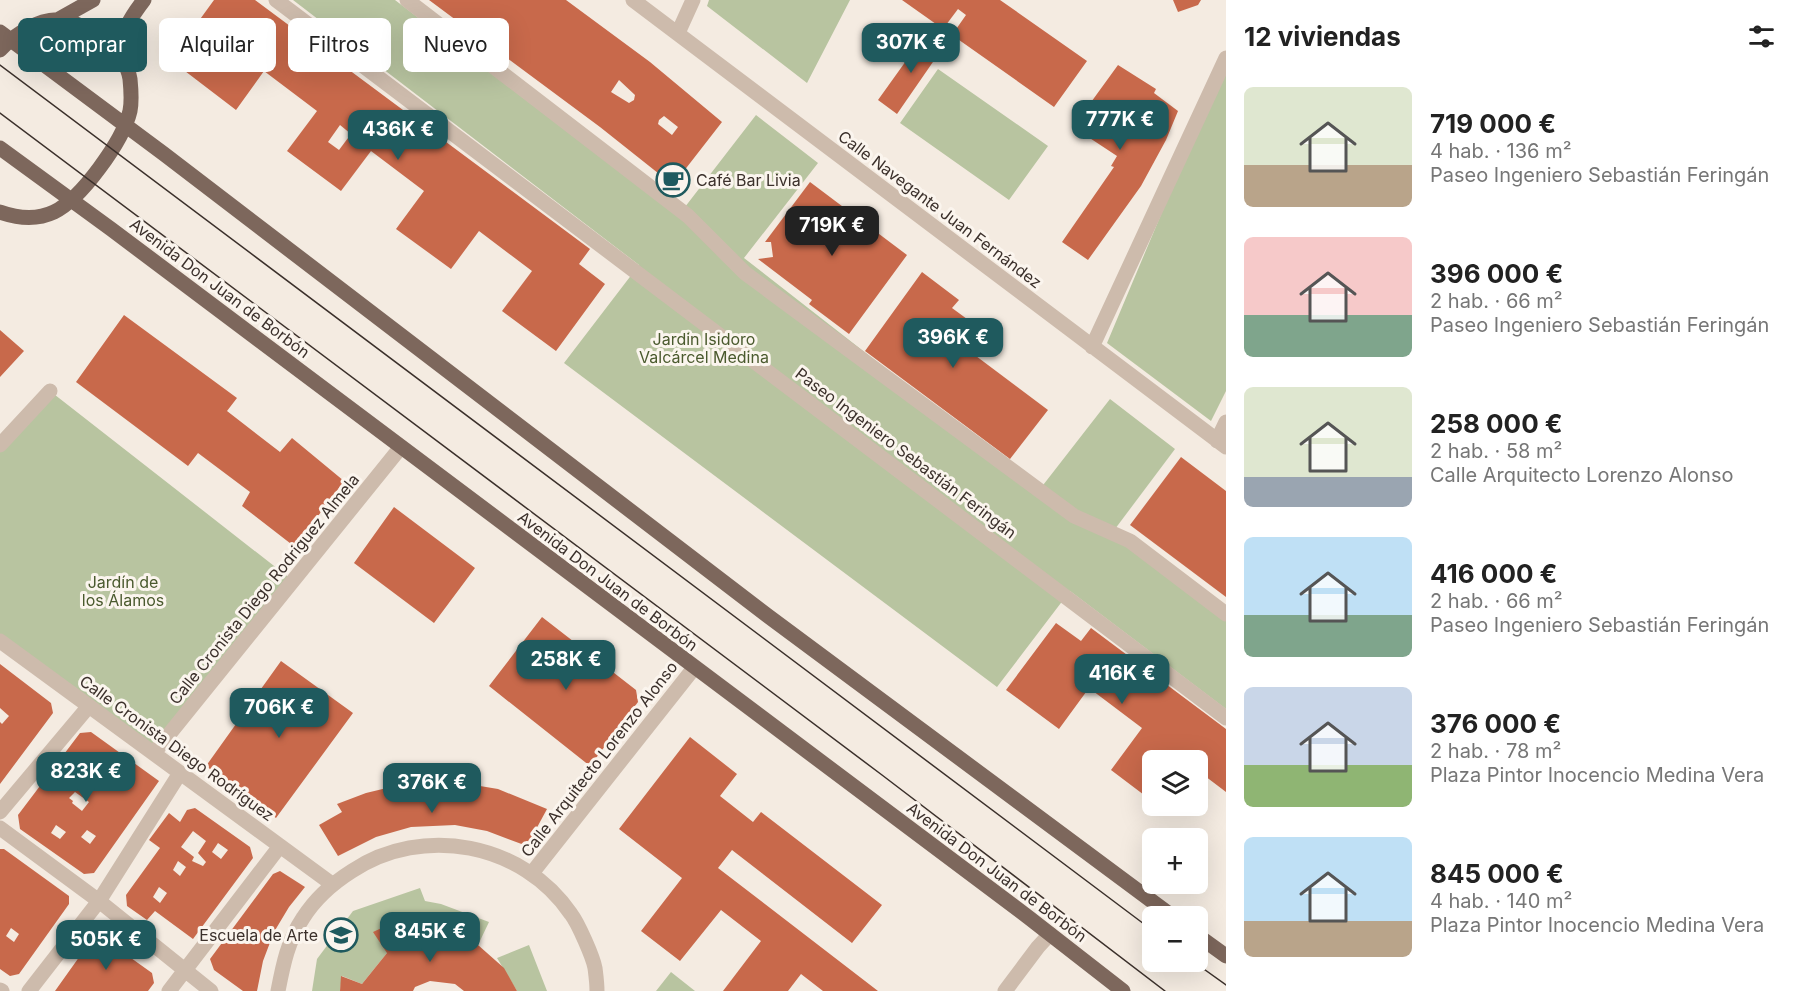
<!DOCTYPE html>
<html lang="es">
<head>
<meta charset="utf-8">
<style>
  body { margin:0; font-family:Inter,sans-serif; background:#f2f2f2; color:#222; height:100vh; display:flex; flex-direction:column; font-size:22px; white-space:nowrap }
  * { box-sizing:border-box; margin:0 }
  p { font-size:20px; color:#767676 }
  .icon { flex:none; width:33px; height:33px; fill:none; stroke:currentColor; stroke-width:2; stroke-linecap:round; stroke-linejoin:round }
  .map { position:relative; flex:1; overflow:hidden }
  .sheet { display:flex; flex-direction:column; background:#fff; width:570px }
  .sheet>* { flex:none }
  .top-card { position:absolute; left:18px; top:18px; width:570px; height:54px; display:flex; gap:12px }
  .tools { position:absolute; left:1142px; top:750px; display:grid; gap:12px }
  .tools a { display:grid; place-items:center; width:66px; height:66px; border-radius:9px; background:#fff; box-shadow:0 6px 24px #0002; font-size:30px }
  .price { position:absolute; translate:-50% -51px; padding:0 14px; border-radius:12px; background:#1f5a5e; color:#fff; font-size:20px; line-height:39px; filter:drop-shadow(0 2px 3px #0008) }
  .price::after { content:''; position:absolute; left:50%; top:36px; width:18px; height:14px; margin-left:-9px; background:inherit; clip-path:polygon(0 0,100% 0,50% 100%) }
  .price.active { background:#222; color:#fff }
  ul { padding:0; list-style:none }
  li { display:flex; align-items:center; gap:18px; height:150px; padding:0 18px }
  li span { display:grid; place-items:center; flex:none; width:168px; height:120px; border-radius:9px; color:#555 }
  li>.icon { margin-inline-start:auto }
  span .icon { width:72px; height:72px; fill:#fffc; stroke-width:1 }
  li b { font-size:26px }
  h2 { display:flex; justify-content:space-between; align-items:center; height:72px; padding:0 18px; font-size:26px }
  .pill { padding:0 21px; border-radius:9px; background:#fff; box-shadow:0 6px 24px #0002; font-size:21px; line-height:54px }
  .pill.active { background:#1f5a5e; color:#fff }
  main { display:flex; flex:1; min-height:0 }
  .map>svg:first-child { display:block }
  .green { fill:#b8c4a0 }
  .building { fill:#c8694b; fill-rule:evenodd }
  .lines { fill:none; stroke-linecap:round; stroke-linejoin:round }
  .minor { stroke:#cdbbac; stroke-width:15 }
  .major { stroke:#7d675c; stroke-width:15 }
  .tram { stroke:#3b302b; stroke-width:1.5 }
  .labels { text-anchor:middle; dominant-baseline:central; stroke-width:6; stroke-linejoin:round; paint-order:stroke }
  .poi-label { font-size:16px; fill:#3b302b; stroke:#fbf5ee; text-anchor:start }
  .street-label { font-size:16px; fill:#3b302b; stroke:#fbf5ee }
  .park-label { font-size:16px; fill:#4a5a2e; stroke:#fbf5ee }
</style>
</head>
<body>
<main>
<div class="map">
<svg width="1226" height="991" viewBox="0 0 1226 991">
  <rect width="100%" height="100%" fill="#f4ebe1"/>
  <path class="green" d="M293,0H395L678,216L756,115L818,163L744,258L1040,489L1110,399L1175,449L1112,533L1226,621V709L1070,591L997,687L564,363L639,265Z
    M709,0H850L807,83L707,6Z
    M1226,60V391L1211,421L1107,343Z
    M938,69L1048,146L1009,200L900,123Z
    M50,391L292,580L154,753L0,641V445Z
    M420,888L425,901L441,904L489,922L478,945L429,933L425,924L403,918L387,953L362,984L342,976L340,991H312L317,959L353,911Z
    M529,945L547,991H517L497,958Z
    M671,972L695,991H656Z"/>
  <path class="building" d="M214,0H255L590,249L579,264L605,284L556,351L502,311L532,271L479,231L451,269L396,229L424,191L371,151L341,191L287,151L317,111L264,71L236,110L181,68L209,31L198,22ZM340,125L351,134L339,150L328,142Z
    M429,0H566L650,62L722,122L673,185L600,127ZM619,80L635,95L634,100L629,103L611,92ZM664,116L678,127L672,135L658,124L659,120Z
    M902,0H1000L1087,61L1054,107L952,35L966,15L958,9L943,29Z
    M1173,0H1201L1198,5L1178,12Z
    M926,33L944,46L897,114L878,100Z
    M1118,65L1156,89L1154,93L1178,111L1166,140L1141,186L1088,260L1062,242L1114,167L1111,166L1117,156L1073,127Z
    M810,182L907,255L849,334L809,304L812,300L758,259L773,257L771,242H765Z
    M922,272L959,300L952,308L967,319L952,338L1048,410L1010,459L865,351Z
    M124,315L237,398L227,411L280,452L292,438L344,481L295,547L242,506L250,492L198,453L188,466L76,382Z
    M0,330L24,351L0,377Z
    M1181,457L1226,491V597L1130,525Z
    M394,507L475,568L434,623L354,563Z
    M542,617L636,690L638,702L590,766L489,686Z
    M1056,623L1081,641L1091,628L1226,729V792L1197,770V760H1152V801L1111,770L1142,728L1089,688L1059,729L1006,690Z
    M281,661L353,713L276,818L206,766Z
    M0,664L51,703L53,713L0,784V722L2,724L9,716L0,708Z
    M91,732L159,781L94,873L84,874L20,829L18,815L80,733ZM98,765L108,771L105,776L107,777L104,782L93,774ZM75,792L89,802L82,811L72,803L73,801L69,798ZM56,825L66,832L60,839L51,833ZM87,830L96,836L90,844L81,837Z
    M690,737L737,774L720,796L753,822L761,812L882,905L852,943L732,850L718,868L878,991H823L801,974L788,991H723L761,941L721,910L680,961L641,931L682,878L619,829Z
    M450,781L498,789L547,809L527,846L487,831L455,825L411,827L376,837L338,856L319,825L342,812L337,804L366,793L391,787L394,793L450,788Z
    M195,808L250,847L253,858L193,939L155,911L147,920L127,906L126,895L160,848L149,840L169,813L180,822L187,810ZM193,831L206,841L198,853L206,862L203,866L192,861L194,857L181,847ZM218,843L228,850L221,859L212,852ZM178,861L186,867L180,876L173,870ZM159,887L167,893L160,903L153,897Z
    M0,849H4L69,896V904L19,974L10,976L0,969ZM11,928L19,934L14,942L6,936Z
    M280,871L305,887L289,907L274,932L263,961L257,991H243L214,970L210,959L273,874Z
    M403,918L425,924L429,933L478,945L504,968L517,991H464L455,984L430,981L415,987L413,991H340L341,976L362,984L387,953L373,932Z
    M103,938L152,973L154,983L148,991H55L92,939Z"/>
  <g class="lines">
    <path class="minor" d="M276,0L1226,718
      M407,0L688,216L745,273L1074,516L1130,541L1226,614
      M633,0L1226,447
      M678,33L693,0
      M1092,347L1226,58
      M1217,441L1226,422
      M0,445L50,391
      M0,641L332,884
      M154,753L401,447
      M0,812L89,706
      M0,828L99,901L211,991
      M532,873L694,668
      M0,990L2,991
      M29,991L99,901L180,773
      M169,991L280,846
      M278,991C283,965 288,940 303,918C315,899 333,883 352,871C423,824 523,843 571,914C578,923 593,957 595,968C596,976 597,983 597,991
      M1005,991L1038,947L1050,934"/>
    <path class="major" d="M59,19L93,0
      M0,32L164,154L768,616L1172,916
      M0,50C13,36 39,18 60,20C87,23 126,52 130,79C131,89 132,101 130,111C123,141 81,199 54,212C37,220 17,218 0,212
      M119,57C121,33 130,18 144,0
      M0,148L111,229L1028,917L1123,991
      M1197,935L1226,956"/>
    <path class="tram" d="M0,65L1152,930
      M0,113L882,775L1165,991
      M1194,962L1226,985"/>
  </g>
  <defs>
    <g id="cafe-ring" transform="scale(1.725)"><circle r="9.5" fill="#fbf5ee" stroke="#1f5a5e" stroke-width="1.5"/><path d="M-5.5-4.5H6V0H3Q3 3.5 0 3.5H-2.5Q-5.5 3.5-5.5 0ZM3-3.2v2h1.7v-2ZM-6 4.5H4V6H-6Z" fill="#1f5a5e"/></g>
    <g id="university-ring" transform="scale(1.725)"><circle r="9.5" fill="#fbf5ee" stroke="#1f5a5e" stroke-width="1.5"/><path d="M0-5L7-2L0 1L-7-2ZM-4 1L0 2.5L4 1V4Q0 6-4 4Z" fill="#1f5a5e"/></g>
  </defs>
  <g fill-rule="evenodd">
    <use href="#cafe-ring" x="673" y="180"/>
    <use href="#university-ring" x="341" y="935"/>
  </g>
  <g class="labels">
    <g class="poi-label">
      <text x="696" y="180">Café Bar Livia</text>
      <text x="318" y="935" text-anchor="end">Escuela de Arte</text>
    </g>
    <g class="street-label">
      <text transform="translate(940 209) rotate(37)">Calle Navegante Juan Fernández</text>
      <text transform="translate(220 288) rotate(37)">Avenida Don Juan de Borbón</text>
      <text transform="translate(906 453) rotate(37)">Paseo Ingeniero Sebastián Feringán</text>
      <text transform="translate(608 581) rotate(37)">Avenida Don Juan de Borbón</text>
      <text transform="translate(264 589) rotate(-51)">Calle Cronista Diego Rodriguez Almela</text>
      <text transform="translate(177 748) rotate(36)">Calle Cronista Diego Rodríguez</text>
      <text transform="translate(599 759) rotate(-52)">Calle Arquitecto Lorenzo Alonso</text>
      <text transform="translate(997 872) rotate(37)">Avenida Don Juan de Borbón</text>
    </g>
    <g class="park-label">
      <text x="704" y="339">Jardin Isidoro<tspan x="704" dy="18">Valcárcel Medina</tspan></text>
      <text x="123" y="582">Jardín de<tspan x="123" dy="18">los Álamos</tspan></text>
    </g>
  </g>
</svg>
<div class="tools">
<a><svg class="icon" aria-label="layers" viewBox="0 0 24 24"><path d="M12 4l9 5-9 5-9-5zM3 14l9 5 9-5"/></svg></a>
<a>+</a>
<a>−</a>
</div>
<b class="price" style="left:911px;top:74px">307K €</b>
<b class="price" style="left:1120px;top:151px">777K €</b>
<b class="price" style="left:398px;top:161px">436K €</b>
<b class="price active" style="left:832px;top:257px">719K €</b>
<b class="price" style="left:953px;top:369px">396K €</b>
<b class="price" style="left:566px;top:691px">258K €</b>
<b class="price" style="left:1122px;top:705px">416K €</b>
<b class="price" style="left:279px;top:739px">706K €</b>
<b class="price" style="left:86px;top:803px">823K €</b>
<b class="price" style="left:432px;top:814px">376K €</b>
<b class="price" style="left:430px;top:963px">845K €</b>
<b class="price" style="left:106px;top:971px">505K €</b>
<div class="top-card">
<a class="pill active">Comprar</a>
<a class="pill">Alquilar</a>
<a class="pill">Filtros</a>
<a class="pill">Nuevo</a>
</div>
</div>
<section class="sheet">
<h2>12 viviendas<svg class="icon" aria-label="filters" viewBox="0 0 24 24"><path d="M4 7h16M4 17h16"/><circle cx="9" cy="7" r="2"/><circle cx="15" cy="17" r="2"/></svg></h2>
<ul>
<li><span style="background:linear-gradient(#dfe7d0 65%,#b9a48a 0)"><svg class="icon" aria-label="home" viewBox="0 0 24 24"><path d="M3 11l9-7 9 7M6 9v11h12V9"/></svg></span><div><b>719 000 €</b><p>4 hab. · 136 m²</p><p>Paseo Ingeniero Sebastián Feringán</p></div></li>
<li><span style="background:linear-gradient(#f6c9c9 65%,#7fa58c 0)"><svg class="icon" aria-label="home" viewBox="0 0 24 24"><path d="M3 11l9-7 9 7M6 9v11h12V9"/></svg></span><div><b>396 000 €</b><p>2 hab. · 66 m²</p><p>Paseo Ingeniero Sebastián Feringán</p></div></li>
<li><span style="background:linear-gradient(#dfe7d0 75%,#9aa5b1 0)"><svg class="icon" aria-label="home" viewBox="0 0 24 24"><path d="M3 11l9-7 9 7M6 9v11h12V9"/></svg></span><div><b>258 000 €</b><p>2 hab. · 58 m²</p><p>Calle Arquitecto Lorenzo Alonso</p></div></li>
<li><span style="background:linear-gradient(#bfe0f5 65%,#7fa58c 0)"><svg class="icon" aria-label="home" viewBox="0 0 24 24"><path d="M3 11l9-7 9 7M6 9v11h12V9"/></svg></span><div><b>416 000 €</b><p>2 hab. · 66 m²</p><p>Paseo Ingeniero Sebastián Feringán</p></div></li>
<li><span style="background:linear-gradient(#c9d6e8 65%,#8fb573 0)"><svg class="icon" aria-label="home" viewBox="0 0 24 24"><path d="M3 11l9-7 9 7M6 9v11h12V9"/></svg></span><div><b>376 000 €</b><p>2 hab. · 78 m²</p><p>Plaza Pintor Inocencio Medina Vera</p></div></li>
<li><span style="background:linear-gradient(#bfe0f5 70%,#b9a48a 0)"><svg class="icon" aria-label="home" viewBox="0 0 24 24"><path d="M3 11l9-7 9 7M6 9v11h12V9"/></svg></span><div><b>845 000 €</b><p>4 hab. · 140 m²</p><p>Plaza Pintor Inocencio Medina Vera</p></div></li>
</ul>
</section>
</main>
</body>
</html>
